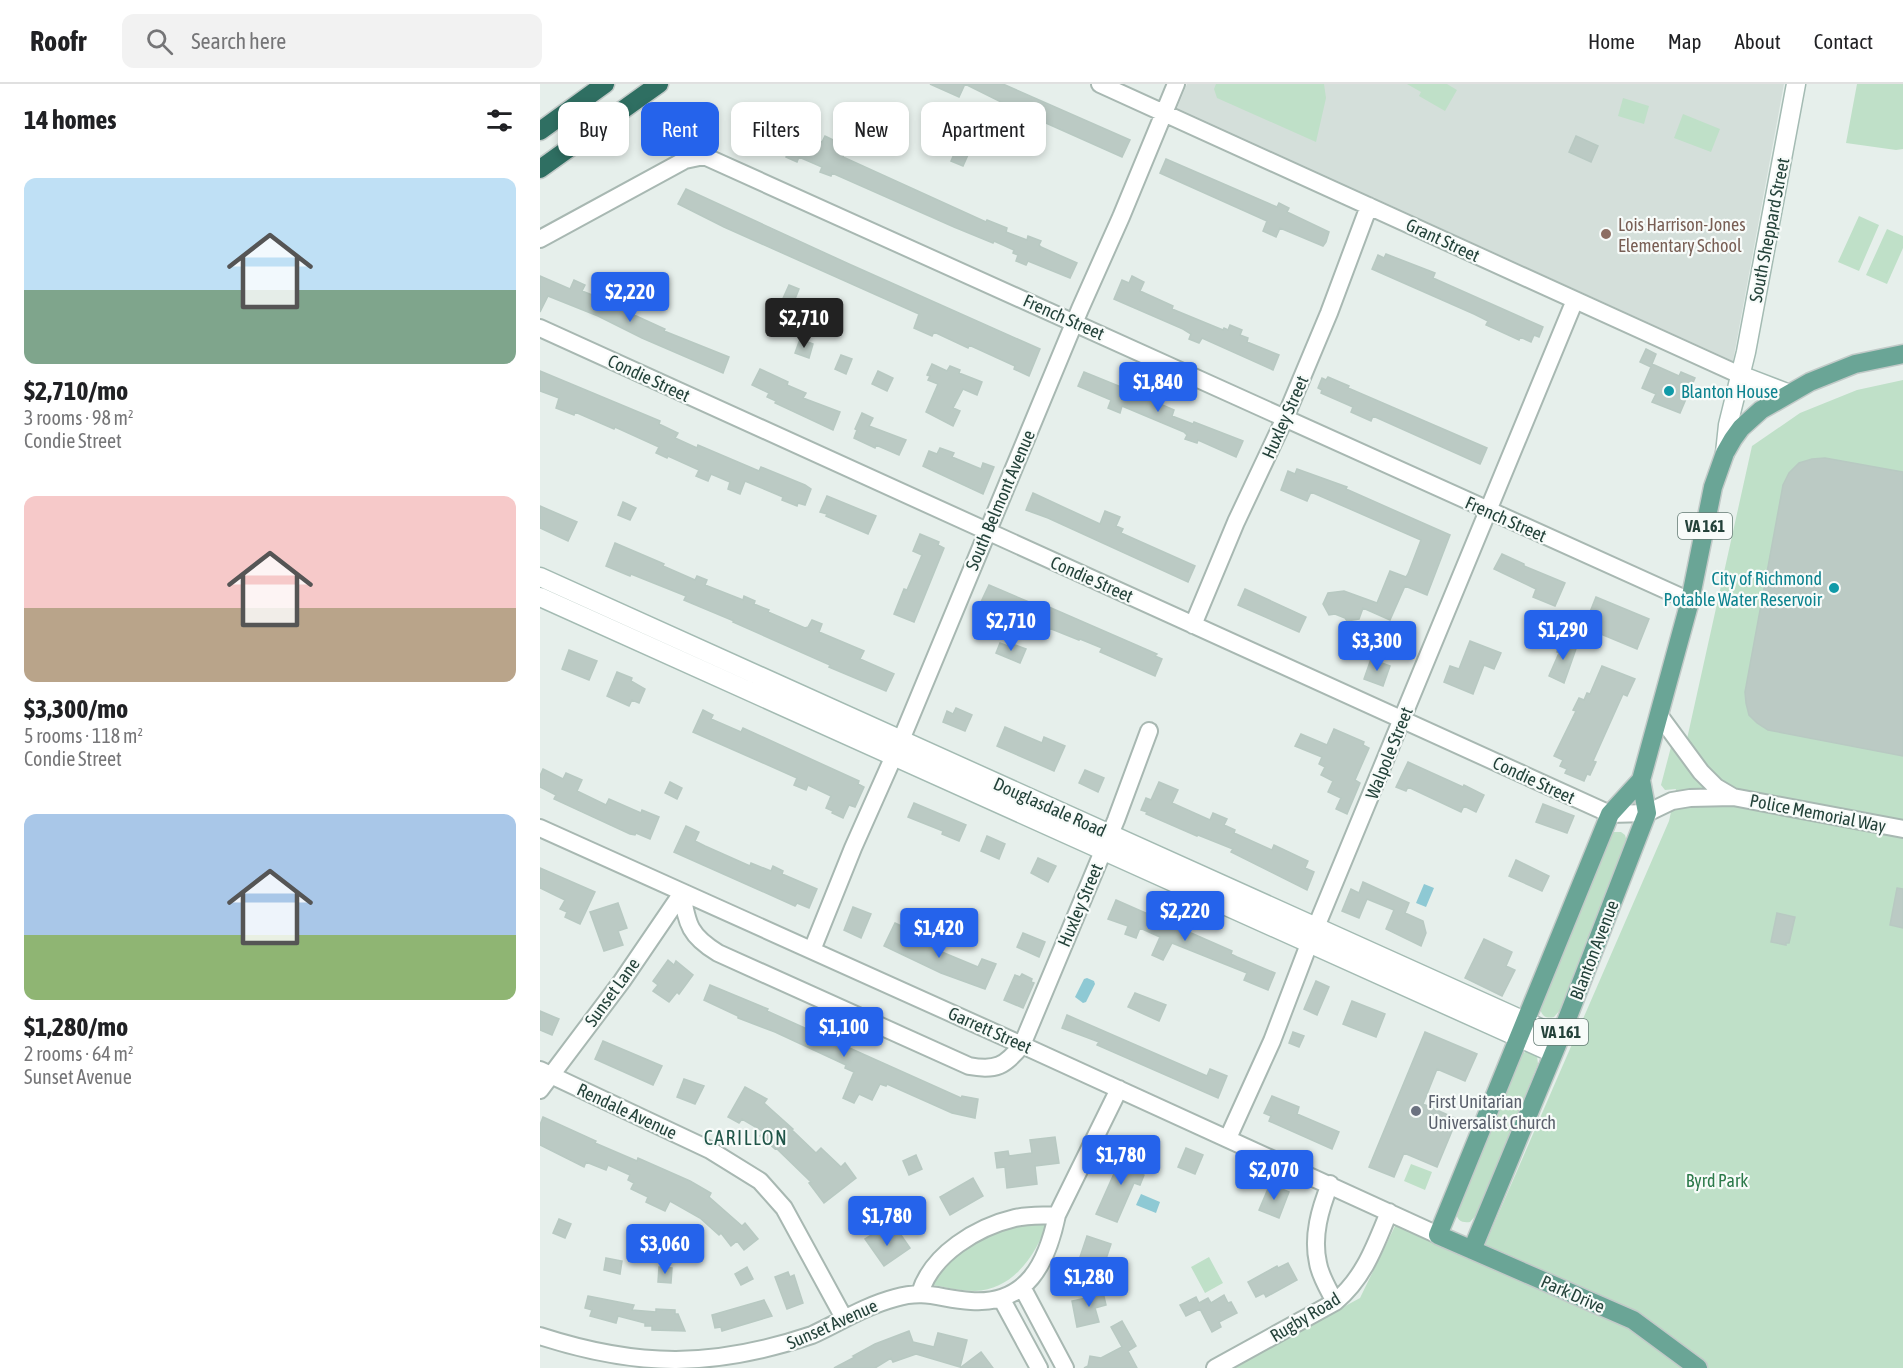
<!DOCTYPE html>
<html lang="en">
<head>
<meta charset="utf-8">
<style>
  body { margin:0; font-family:"Asap Condensed",sans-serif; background:#f2f2f2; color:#202124; height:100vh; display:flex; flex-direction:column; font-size:22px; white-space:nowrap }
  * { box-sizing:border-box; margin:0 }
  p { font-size:20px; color:#757577 }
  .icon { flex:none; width:33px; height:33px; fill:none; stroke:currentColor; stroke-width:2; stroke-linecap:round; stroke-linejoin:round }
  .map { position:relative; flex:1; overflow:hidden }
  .sheet { display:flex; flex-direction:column; background:#fff; width:540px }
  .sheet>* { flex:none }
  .guide { position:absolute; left:18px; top:18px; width:570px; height:54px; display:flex; gap:12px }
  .price { position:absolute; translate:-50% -51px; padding:0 14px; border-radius:6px; background:#2563eb; color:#fff; font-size:20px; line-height:39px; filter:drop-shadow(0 2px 3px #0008) }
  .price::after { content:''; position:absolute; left:50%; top:36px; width:18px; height:14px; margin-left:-9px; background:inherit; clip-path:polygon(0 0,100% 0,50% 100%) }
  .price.on { background:#222; color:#fff }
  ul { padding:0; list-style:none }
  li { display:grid; align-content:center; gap:12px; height:318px; padding:0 24px }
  li span { display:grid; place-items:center; height:186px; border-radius:12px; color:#555 }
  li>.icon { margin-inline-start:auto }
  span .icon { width:108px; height:108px; fill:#fffc; stroke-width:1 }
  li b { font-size:26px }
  h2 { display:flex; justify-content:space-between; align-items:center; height:72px; padding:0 24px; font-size:26px }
  .tag { padding:0 21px; border-radius:12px; background:#fff; box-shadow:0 3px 9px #0003; font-size:21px; line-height:54px }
  .tag.on { background:#2563eb; color:#fff }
  header { display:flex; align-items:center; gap:36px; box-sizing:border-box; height:84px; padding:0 30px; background:#fff; border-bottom:2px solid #e0e0e0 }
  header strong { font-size:28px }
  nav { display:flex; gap:33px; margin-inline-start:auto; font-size:21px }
  .search { width:420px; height:54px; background:#f2f2f2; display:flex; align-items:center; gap:15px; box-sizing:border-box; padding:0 21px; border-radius:12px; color:#757577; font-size:22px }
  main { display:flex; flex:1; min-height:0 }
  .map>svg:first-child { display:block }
  .built { fill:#d4dfda }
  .green { fill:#bfe0c8 }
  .water { fill:#8ec9d4 }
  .building { fill:#bbcac4; stroke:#b8c9c2; stroke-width:1.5 }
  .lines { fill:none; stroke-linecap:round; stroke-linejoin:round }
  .street-casing { stroke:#a8b8b2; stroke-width:20 }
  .secondary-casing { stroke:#a4bbb3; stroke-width:21 }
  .primary-casing { stroke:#c2cac8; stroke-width:21 }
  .highway-casing { stroke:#c2cac8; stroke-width:21 }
  .street { stroke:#fff; stroke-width:16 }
  .secondary { stroke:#fff; stroke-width:18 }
  .primary { stroke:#6aa596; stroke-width:18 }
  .highway { stroke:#2f6f62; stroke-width:18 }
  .education-dot { fill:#8d6e63; stroke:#f7fbf9; stroke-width:2 }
  .culture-dot { fill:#0f9aa8; stroke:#f7fbf9; stroke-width:2 }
  .worship-dot { fill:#6b7280; stroke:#f7fbf9; stroke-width:2 }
  .labels { text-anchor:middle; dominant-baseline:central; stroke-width:4.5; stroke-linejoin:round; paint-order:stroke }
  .shield { fill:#f7fbf9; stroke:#637a73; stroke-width:1.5 }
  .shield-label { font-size:16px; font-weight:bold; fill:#24423a }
  .education-label { font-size:18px; fill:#785e54; stroke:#f7fbf9; text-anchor:start }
  .street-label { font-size:18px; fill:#24423a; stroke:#f7fbf9 }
  .culture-label { font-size:18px; fill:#0d838f; stroke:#f7fbf9; text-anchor:start }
  .worship-label { font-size:18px; fill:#5b616d; stroke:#f7fbf9; text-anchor:start }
  .park-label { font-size:18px; fill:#2d7a4b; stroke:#f7fbf9 }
  .neighbourhood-label { font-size:20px; letter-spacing:1.5px; fill:#1f5548; stroke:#f7fbf9 }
</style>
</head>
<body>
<header>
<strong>Roofr</strong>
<div class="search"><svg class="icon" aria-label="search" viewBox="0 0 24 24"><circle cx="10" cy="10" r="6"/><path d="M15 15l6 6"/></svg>Search here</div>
<nav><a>Home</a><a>Map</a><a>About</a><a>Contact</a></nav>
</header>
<main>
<section class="sheet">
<h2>14 homes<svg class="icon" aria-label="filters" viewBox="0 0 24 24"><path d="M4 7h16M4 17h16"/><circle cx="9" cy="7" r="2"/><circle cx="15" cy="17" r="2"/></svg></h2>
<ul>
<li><span style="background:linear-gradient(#bfe0f5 60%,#7fa58c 0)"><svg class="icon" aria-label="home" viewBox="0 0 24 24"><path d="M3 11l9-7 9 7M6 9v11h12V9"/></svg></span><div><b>$2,710/mo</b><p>3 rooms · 98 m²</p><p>Condie Street</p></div></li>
<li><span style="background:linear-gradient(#f6c9c9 60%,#b9a48a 0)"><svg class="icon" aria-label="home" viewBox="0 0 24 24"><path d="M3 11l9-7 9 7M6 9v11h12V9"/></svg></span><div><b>$3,300/mo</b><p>5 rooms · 118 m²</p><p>Condie Street</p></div></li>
<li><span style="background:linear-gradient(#a9c7e8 65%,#8fb573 0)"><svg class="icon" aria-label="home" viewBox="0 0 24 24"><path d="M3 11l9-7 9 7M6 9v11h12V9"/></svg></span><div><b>$1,280/mo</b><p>2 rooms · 64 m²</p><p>Sunset Avenue</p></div></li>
</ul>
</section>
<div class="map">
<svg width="1363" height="1284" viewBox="0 0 1363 1284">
  <rect width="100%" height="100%" fill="#e6efeb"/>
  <path class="built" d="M647,0H1244L1193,277L637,24Z"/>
  <path class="green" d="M676,0H784L786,14L776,58L677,14L674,5Z
    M867,0H907L917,6L905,27L879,12L881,8Z
    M1317,0H1363V65L1356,66L1306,59Z
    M1083,14L1109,22L1104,40L1078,32Z
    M1143,30L1180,45L1171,68L1134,54Z
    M1319,132L1339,141L1319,187L1298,178Z
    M1347,145L1363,152V164L1347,200L1326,191Z
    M1363,296V1284H691L820,1214L857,1138L940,1172L1129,737L1136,705L1125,706L1121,701L1131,663L1133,662L1143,673L1212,362L1260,329L1317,306Z
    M1074,748H1081L1085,751L1088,761L1021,925L1014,933C1006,935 1001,932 1000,923L1068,752Z
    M990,967L997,972L998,980L937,1130L930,1138C922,1139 917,1137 916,1128L982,969Z
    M871,1080L892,1088L885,1106L864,1097Z
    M508,1137C497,1169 474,1206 435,1207C420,1207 404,1203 388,1200L413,1170L452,1146Z
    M669,1173L683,1199L665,1209L651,1183Z"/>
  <path class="water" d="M884,800L894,804L886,823L876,819Z
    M547,894L554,897L555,900L546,918L543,919L535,913L544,895Z
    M601,1110L620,1118L616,1129L596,1121Z"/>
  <path class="building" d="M390,0H463L590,56L582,73L479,27L425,0L419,13Z
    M333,27L348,33L340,51L325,45Z
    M428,30L443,37L423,82L411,77L424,47L420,45Z
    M250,44L282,58L285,52L308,63L303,73L446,138L447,136L467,144L466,148L487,156L488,152L501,157L499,161L501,163L537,179L530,194L488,177L486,181L476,177L478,171L473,169L474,166L454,157L453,159L414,143L292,89L291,92L280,88L282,83L259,73L257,78L246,73L248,68L241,64Z
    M1036,52L1058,62L1051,78L1029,68Z
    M626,75L737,123L739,119L749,124L747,128L789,148L786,158L783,162L740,144L736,153L723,147L727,137L620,89Z
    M146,105L309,180L500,265L489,292L474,285L475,282L429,261L428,264L394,248L392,252L374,244L379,230L184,143L138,120Z
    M846,170L895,189L893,194L1003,243L999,253L994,251L991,258L980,253L979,256L946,241L948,237L934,230L832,185L838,171L844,174Z
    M0,192L30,205L34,196L45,201L42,207L95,228L94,231L125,245L124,247L189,273L183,289L102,254L58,232L8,212L0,228Z
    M592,192L604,198L600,207L633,222L632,225L683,246L684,244L688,246L690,241L702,246L700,251L708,254L707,258L739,271L733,286L662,254L659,259L649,255L651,250L643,245L574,215L582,196L589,199Z
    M249,201L259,205L251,225L240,221Z
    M260,255L273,260L269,274L255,269Z
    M1106,265L1116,270L1112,280L1139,292L1141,288L1155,294L1140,329L1112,318L1116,310L1102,304L1111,283L1100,278Z
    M301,271L312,275L306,290L295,285Z
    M392,280L407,287L410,282L420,286L419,289L442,298L437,311L423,305L413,324L420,327L413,342L386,328L398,300L388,296L390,292L387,291Z
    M220,285L248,298L247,301L266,309L263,314L300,328L293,346L235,319L236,317L227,313L229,309L212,301Z
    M0,287L120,337L119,340L138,349L135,354L157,364L158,361L219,387L221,383L265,401L271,405L265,421L258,419L257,422L242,416L243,413L205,397L200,410L188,405L190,398L171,390L168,397L156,392L159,386L128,372L127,374L116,369L119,363L75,343L74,345L35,328L34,331L16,324L19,314L0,307Z
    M338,287L353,294L347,307L332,300Z
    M544,288L586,305L588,300L599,305L597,310L599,311L634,326L632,332L653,340L654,338L703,357L696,373L658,356L657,359L645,355L647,351L644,348L582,322L580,329L568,324L571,316L538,302Z
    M788,293L809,302L808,304L947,364L941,378L940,380L833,332L831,337L811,328L813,323L781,309L782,306L778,304L782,294L786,296Z
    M322,329L333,334L329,342L366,356L359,371L336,361L335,364L314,354L317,346L315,345Z
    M400,364L414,369L412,373L441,385L443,379L454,383L443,410L383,382L389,367L397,370Z
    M1285,374L1363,388V672L1228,646L1217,639L1209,631L1206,619L1205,608L1243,401L1249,389L1259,379L1272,375Z
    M757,385L807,403L806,405L910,451L887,511L865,502L850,536L823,524L819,535L807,537L805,534L795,530L789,531L783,520L788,509L804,507L837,519L850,487L866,493L868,490L881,456L771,408L767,417L741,406L748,387L755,390Z
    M493,409L560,440L565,427L580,433L576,442L583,445L581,449L655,482L648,498L508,434L486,426Z
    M287,412L336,432L328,450L286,432L287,430L280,428Z
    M83,418L96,424L90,436L78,431Z
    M0,422L37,438L28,457L0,444Z
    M380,450L399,458L398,461L404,464L374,538L354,530L364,505L367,506L382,471L373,467Z
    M75,459L124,480L123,482L155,496L157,492L167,496L165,501L203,516L204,512L215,517L214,520L229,526L228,528L265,544L268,543L272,536L282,540L279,548L324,567L320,575L354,590L346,607L289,583L290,581L193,538L194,537L144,516L146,512L91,490L90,492L66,482Z
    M962,470L984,480V482L1025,499L1015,522L993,513L996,505L954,485Z
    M449,501L508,526L509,523L617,570L615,572L622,575L615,592L560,568L562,564L540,555L539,556L509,544L508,548L458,528L457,531L443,526L445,520L441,518Z
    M705,505L766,533L759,548L698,521Z
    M1056,513L1109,535L1097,565L1044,543Z
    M1022,556L1037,562L1024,599L1009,592L1019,569L1017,568Z
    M930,557L961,569L954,585L944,581L933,610L904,598L910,582L919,585Z
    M460,559L473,564L475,561L486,565L480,579L456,569Z
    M29,566L57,577L49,596L22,585Z
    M831,575L850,582L843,602L824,595Z
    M1062,582L1095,595L1087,612L1083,610L1053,677L1056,678L1050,691L1047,690L1044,697L1025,689L1027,685L1020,682L1023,676L1014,672L1036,627L1033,626L1039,614L1044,616L1047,609L1050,610Z
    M77,588L92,594L91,597L105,605L99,619L92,616L89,622L67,612Z
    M416,624L432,631L425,647L403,638L407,627L413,630Z
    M163,626L173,631L171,635L201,648L203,644L319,697L318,700L324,703L315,723L309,721L303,734L292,729L293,727L286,724L291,712L268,701L266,706L254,701L257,694L153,648Z
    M465,643L502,659L504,653L525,662L514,687L457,662Z
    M794,645L824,658L823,661L829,664L815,696L820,699L807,730L796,725L801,714L788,708L793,697L781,691L785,683L779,680L782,673L755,662L761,650L787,661Z
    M868,678L923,703L924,701L944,711L936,728L924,722L921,728L868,703L866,707L856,703Z
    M3,685L23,695L26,689L42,696L37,707L66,721L69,715L101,729L102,726L119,733L110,755L96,749L95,751L90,750L14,715L16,711L0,703V692Z
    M545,686L564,694L558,708L539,699Z
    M130,698L142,704L137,715L125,709Z
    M619,698L638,706L632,719L670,736L673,729L687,735L684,741L695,746L694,749L732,766L734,761L768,777L765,784L774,788L767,806L691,768L693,765L658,751L657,752L606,730L607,728L601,726L606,714L611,716Z
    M374,719L426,741L419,757L402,750L403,747L368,733Z
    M1003,720L1034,732L1027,749L996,738Z
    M146,742L159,748L155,757L165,762L210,782L211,779L231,787L233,782L243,787L242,790L277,805L269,824L257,819L255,822L134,768Z
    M447,752L465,760L459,775L441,767Z
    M498,774L516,782L508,798L491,789Z
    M976,776L1009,792L1002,807L969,792Z
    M0,784L55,808L40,840L25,833L27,828L20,825L25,816L0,804Z
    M823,798L869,819L865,829L883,837L886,849L881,862L846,845L854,826L827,815L819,834L802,827L811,805L819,809Z
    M1357,804L1363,805V844L1350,841Z
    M576,816L692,867L691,870L697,873L735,889L728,906L704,896L707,889L632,859L623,876L612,871L620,853L600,844L596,854L585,850L588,842L568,835Z
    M78,819L87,844L78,847L83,861L64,867L50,828Z
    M313,823L331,830L321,854L304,846Z
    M1237,829L1255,833L1249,859H1246V861L1231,858Z
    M355,839L370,846L367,852L372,855L409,871L438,883L442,875L456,880L445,905L401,889L344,862Z
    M483,849L505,858L499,873L477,863Z
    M944,855L972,868L966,882L975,886L962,912L925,894Z
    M128,876L134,881L136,877L153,891L139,910L137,908L129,918L113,907L118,901L113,897Z
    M482,890L492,895L491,898L494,899L483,924L464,916L475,891L480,893Z
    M776,897L789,903L777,931L764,925Z
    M170,901L228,925L227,927L421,1014L422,1012L438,1015L435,1034L412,1029L347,1000L346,1002L340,1000L332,1016L319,1010L314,1019L303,1014L314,988L305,984L306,981L235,948L198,934V932L164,916Z
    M595,909L626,921L619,937L588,923Z
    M812,917L845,930L836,953L803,940Z
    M0,927L19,935L12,951L0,946Z
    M527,931L667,992L670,985L687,992L678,1014L557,961L559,958L522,944Z
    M753,948L764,952L759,963L749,959Z
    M885,948L937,970L925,997L897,985L883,1020L917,1035L897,1083L864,1069L854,1093L829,1083Z
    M63,957L122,982L113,1001L55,975Z
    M144,995L164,1002L155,1020L137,1013Z
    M205,1003L227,1015L224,1019L253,1045L252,1046L276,1069L281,1064L301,1083L305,1079L316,1094L284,1119L269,1099L271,1098L236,1064L235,1065L220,1052L224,1048L202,1035L199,1039L188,1033Z
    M732,1012L759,1023L757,1030L799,1048L792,1065L729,1037L731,1032L724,1029Z
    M3,1033L56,1057L55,1059L97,1077L98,1074L150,1097L171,1109L169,1113L202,1142L205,1139L218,1155L204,1166L197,1157L191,1162L181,1149L179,1151L160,1134L130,1117L125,1127L106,1118L108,1113L91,1105L94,1099L88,1096L90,1091L68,1081L66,1086L46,1078L44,1083L0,1061V1041Z
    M515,1053L519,1079L495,1082L497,1100L467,1104L465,1083L457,1084L455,1069L468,1067L469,1072L492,1069L490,1056Z
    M646,1064L663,1071L655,1090L638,1083Z
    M585,1065L604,1074L598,1088L604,1091L600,1101L594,1099L577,1138L556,1130Z
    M376,1071L382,1085L369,1091L363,1077Z
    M433,1094L443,1112L410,1131L400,1113Z
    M730,1100L749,1108L739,1134L719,1126Z
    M19,1135L31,1140L25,1154L13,1149Z
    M339,1146L347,1157L359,1148L370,1164L344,1182L325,1155Z
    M547,1152L571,1160L564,1181L557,1179L554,1189L537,1182Z
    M66,1174L82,1177L80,1190L64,1186Z
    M748,1179L757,1196L726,1213L724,1209L716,1213L708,1198L737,1182L738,1184Z
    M119,1183L132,1184L131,1199L118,1198Z
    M207,1183L213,1195L201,1201L195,1190Z
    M248,1188L250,1193L254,1191L263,1219L247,1225L235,1193Z
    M562,1204L566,1221L555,1224L559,1238L537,1243L532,1217L546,1214L545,1208Z
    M684,1211L688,1219L691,1218L697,1229L679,1238L681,1243L672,1248L660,1225L646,1232L640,1221L656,1213L659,1219L668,1214L671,1219Z
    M48,1212L94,1221L92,1226L116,1228V1225L135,1226V1230H138L145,1247L112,1246V1242H105V1239L78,1232L76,1239L50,1232L52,1226L45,1224Z
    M224,1216L232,1232L182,1247L181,1243L175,1244L172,1231Z
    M582,1237L596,1262L588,1267L597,1284H544L548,1282L550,1272L561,1274L582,1263L571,1243Z
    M369,1247L373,1258L394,1263L398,1249L427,1256L420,1283L376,1270L353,1278L351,1274L335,1284H294L315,1273L313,1272L335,1260Z
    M441,1268L453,1284H420Z"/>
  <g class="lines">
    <g class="street-casing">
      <path id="street" d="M560,0L1200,291
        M0,155L145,76L164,72L1150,517
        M0,244L1070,730L1107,729L1132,717L1150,714L1193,713L1363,745
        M653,541L696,438L745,334L789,229L829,122
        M1119,631L1161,688L1176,703L1193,713
        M0,744L482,961L898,1151
        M142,809C147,841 150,852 178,869L429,982C456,987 465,982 482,961L576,736L609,647
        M272,866L313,764L361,656L540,225L581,133L636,0
        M0,986L170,1066L220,1097L244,1124L304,1234
        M0,1006L82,897L142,809
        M688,1054L732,957L769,860L1035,216
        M790,1100C780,1125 772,1152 778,1179C780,1192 789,1206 795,1218
        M482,1203L525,1284
        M380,1209C392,1170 437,1143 475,1134C489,1131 503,1132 517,1131
        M461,1214L499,1284
        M0,1252C99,1284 173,1284 272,1251C300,1238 325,1222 355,1214C386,1205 400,1215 431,1217C487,1221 507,1179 517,1131L579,1005
        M675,1284L795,1218C824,1194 835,1162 849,1128"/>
    </g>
    <g class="secondary-casing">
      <path id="secondary" d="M1200,291L1247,309
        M1185,369L1188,341L1206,268L1256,0
        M0,493L1020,953
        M0,513L1013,969"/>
    </g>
    <g class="primary-casing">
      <path id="primary" d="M932,1166L1017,961L1107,729L1101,696
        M1158,1284L1093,1236L898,1151L1070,730L1101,696L1150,517L1173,403L1185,369L1193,355L1201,344L1221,326L1270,298L1315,280L1363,270"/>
    </g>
    <g class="highway-casing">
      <path id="highway" d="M0,47L65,0
        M0,85L119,0"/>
    </g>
    <use href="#street" class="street"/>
    <use href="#secondary" class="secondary"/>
    <use href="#primary" class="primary"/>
    <use href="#highway" class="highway"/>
  </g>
  <circle class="education-dot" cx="1066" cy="150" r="6"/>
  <g class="culture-dot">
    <circle cx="1129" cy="307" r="6"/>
    <circle cx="1294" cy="504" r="6"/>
  </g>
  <circle class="worship-dot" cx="876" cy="1027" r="6"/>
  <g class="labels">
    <g class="shield">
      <rect x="1138" y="429" width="54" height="26" rx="4.5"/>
      <rect x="994" y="935" width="54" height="26" rx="4.5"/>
    </g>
    <g class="shield-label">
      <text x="1165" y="442">VA 161</text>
      <text x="1021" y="948">VA 161</text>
    </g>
    <g class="education-label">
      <text x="1078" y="140">Lois Harrison-Jones<tspan x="1078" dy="21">Elementary School</tspan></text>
    </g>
    <g class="street-label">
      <text transform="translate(1229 146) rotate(-79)">South Sheppard Street</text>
      <text transform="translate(903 156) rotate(25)">Grant Street</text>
      <text transform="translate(524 233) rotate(24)">French Street</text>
      <text transform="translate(109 294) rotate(25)">Condie Street</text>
      <text transform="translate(745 333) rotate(-66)">Huxley Street</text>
      <text transform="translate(460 416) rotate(-67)">South Belmont Avenue</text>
      <text transform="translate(966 435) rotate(24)">French Street</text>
      <text transform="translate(552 495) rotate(24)">Condie Street</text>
      <text transform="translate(849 669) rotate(-68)">Walpole Street</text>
      <text transform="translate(994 696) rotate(25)">Condie Street</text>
      <text transform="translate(510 723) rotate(24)">Douglasdale Road</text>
      <text transform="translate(1278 729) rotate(11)">Police Memorial Way</text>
      <text transform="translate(540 821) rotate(-67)">Huxley Street</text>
      <text transform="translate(1054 866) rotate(-69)">Blanton Avenue</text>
      <text transform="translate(72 908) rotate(-54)">Sunset Lane</text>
      <text transform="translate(450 946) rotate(24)">Garrett Street</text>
      <text transform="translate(87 1027) rotate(25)">Rendale Avenue</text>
      <text transform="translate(1033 1210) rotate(24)">Park Drive</text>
      <text transform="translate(765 1233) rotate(-31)">Rugby Road</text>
      <text transform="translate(292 1240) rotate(-24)">Sunset Avenue</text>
    </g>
    <g class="culture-label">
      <text x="1141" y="307">Blanton House</text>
      <text x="1282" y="494" text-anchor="end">City of Richmond<tspan x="1282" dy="21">Potable Water Reservoir</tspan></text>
    </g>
    <g class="worship-label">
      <text x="888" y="1017">First Unitarian<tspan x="888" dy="21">Universalist Church</tspan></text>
    </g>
    <g class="park-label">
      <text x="1177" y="1096">Byrd Park</text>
    </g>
    <g class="neighbourhood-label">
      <text x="206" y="1053">CARILLON</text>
    </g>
  </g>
</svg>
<b class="price" style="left:90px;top:239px">$2,220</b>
<b class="price on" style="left:264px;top:265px">$2,710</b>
<b class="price" style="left:618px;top:329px">$1,840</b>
<b class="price" style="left:471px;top:568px">$2,710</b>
<b class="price" style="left:1023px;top:577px">$1,290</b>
<b class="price" style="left:837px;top:588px">$3,300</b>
<b class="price" style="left:645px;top:858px">$2,220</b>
<b class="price" style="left:399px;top:875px">$1,420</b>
<b class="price" style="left:304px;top:974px">$1,100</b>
<b class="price" style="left:581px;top:1102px">$1,780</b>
<b class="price" style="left:734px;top:1117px">$2,070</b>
<b class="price" style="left:347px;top:1163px">$1,780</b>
<b class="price" style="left:125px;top:1191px">$3,060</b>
<b class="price" style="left:549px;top:1224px">$1,280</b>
<div class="guide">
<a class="tag">Buy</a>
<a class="tag on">Rent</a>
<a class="tag">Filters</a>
<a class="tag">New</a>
<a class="tag">Apartment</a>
</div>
</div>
</main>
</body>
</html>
